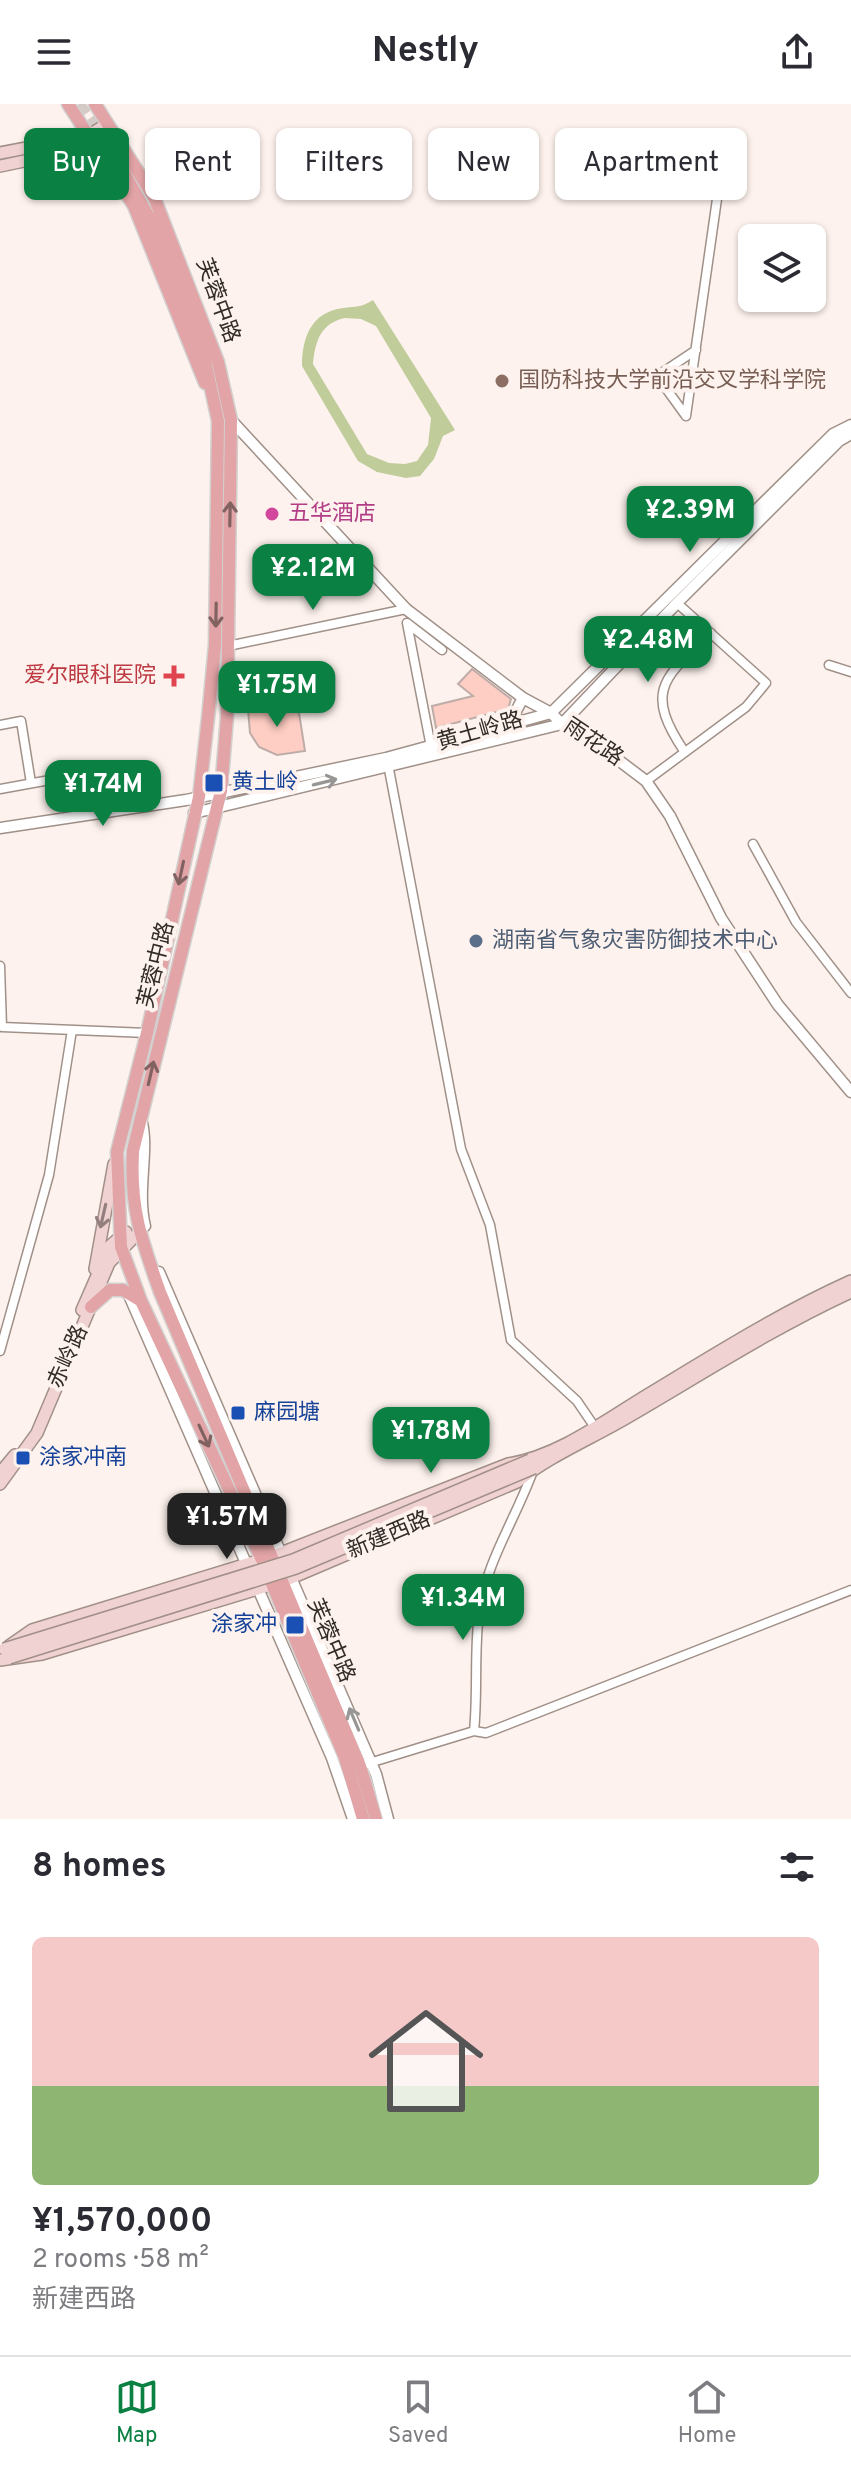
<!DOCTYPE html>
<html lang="en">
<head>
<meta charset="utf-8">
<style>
  body { margin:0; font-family:Overpass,"Noto Sans SC",sans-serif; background:#f2f2f3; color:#2b2b33; height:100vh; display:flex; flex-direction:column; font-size:30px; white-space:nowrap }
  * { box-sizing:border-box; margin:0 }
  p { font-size:26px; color:#7c7c81 }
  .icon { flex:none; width:44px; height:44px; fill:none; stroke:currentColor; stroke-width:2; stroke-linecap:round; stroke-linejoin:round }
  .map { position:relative; height:1715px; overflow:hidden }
  .sheet { display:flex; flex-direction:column; background:#fff; flex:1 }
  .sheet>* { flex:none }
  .guide { position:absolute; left:24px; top:24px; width:804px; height:72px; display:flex; gap:16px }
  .tools { position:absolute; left:738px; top:120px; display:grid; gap:16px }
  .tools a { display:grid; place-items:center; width:88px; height:88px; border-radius:12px; background:#fff; box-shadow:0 2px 6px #0004; font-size:40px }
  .price { position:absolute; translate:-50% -68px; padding:0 18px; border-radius:16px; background:#0b8043; color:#fff; font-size:26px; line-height:52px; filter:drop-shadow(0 2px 4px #0008) }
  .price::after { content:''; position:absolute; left:50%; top:48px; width:24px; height:18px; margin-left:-12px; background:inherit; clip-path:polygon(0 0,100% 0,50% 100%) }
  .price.on { background:#222; color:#fff }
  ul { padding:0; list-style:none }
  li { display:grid; align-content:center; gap:16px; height:424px; padding:0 32px }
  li+li { border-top:2px solid #e1e1e2 }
  li span { display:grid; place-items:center; height:248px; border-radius:12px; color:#555 }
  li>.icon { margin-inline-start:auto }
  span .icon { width:144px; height:144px; fill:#fffc; stroke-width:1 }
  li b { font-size:34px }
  h2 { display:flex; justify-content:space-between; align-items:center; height:96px; padding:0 32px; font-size:34px }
  .chip { padding:0 28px; border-radius:12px; background:#fff; box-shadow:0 2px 6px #0004; font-size:28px; line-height:72px }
  .chip.on { background:#0b8043; color:#fff }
  header { display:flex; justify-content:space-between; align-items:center; height:104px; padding:0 32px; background:#fff; font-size:36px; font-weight:700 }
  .tabs { display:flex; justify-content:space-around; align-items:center; height:112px; border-top:2px solid #e1e1e2; background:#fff; font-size:22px; color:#7c7c81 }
  .tabs a { display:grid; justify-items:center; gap:4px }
  .tabs .on { color:#0b8043 }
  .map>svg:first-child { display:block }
  .green { fill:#c1cc9b; fill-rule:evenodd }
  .building { fill:#fecdc3; stroke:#beaca8; stroke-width:2 }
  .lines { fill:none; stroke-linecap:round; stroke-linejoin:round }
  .primary-tunnel { stroke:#d4cac6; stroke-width:12; stroke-dasharray:12 6; stroke-linecap:butt }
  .minor-casing { stroke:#a09088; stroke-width:11 }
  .tertiary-casing { stroke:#a09088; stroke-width:13 }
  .secondary-casing { stroke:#a09088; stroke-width:14 }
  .primary-casing { stroke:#d2d1d0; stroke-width:15 }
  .minor { stroke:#fff; stroke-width:8 }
  .tertiary { stroke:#fff; stroke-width:10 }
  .secondary { stroke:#f1d2d3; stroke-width:11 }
  .primary { stroke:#e2a4a6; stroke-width:12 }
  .secondary-bridge-casing { stroke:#a09088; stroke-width:14; stroke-linecap:butt }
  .secondary-bridge { stroke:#f1d2d3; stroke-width:11 }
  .oneway { stroke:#816261 }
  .oneway2 { stroke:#989694 }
  .oneway3 { stroke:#927f7e }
  .education-dot { fill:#8d6e63; stroke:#fdf2ed; stroke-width:3 }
  .hotel-dot { fill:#d1479c; stroke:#fdf2ed; stroke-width:3 }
  .health-dot { fill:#e0444e; stroke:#fdf2ed; stroke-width:3 }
  .transit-dot { fill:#1a4fb4; stroke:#fdf2ed; stroke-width:3 }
  .service-dot { fill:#5c6f8a; stroke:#fdf2ed; stroke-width:3 }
  .labels { text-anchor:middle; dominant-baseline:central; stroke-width:8; stroke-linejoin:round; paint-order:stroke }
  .street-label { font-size:22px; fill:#322c28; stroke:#fdf2ed }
  .education-label { font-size:22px; fill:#785e54; stroke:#fdf2ed; text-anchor:start }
  .hotel-label { font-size:22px; fill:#b23c85; stroke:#fdf2ed; text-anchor:start }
  .health-label { font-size:22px; fill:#be3a42; stroke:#fdf2ed; text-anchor:end }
  .transit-label { font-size:22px; fill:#164399; stroke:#fdf2ed; text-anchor:start }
  .service-label { font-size:22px; fill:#4e5e75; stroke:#fdf2ed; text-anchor:start }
</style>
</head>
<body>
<header><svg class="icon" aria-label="menu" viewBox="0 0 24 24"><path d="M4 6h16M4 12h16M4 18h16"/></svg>Nestly<svg class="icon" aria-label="share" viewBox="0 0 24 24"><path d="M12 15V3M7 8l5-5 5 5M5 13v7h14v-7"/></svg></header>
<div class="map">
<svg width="851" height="1715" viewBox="0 0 851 1715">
  <rect width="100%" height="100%" fill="#fdf2ed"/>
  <path class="green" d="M373,196L455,326L443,332L434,355L420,372L406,374L377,368L358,357L302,262C302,234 311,208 343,204C356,202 361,204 373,196ZM345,214L361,215L376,222L431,314L428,341L417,357L405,360L389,359L367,350L313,260C315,237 321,219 345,214Z"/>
  <path class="building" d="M472,565L511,595L508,605L436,624L432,602L473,592L458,580Z
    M285,599L299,609L305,647L277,651L259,643L250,629L248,605Z"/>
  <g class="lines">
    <path class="primary-tunnel" d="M79,0L115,53"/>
    <g class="minor-casing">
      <path id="minor" d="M686,312L720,74L714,59L693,41
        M686,312L657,272L696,246
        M228,542L406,505
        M829,561L851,568
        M0,621L21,617L31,679
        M431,643L407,519L442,546
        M684,647C643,586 665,573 711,529
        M388,660L461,1045L490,1121L511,1236L577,1297L594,1322
        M646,677L746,603L766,579L677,499
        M0,685L88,669L96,707
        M753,740L796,818L851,889
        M0,862L2,923L147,929
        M0,1247L49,1071L72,926
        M474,1627L486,1629L851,1486
        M366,1660L474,1627C478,1589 474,1548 479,1509C486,1457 517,1413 534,1364"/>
    </g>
    <g class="tertiary-casing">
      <path id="tertiary" d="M231,316L406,505L523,594L551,609L562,620L613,652L646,677L670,712L721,814L778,901L851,988
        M509,620L523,594
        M194,709L562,620L677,499L839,337L851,330
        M0,724L186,696L386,654L551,609L833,330L851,321
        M141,1015C150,1045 136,1086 145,1122
        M159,1168L283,1454
        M128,1189L249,1466
        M289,1469L376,1670L388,1715
        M256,1480L332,1654L353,1715"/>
    </g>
    <g class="secondary-casing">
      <path id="secondary" d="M0,49L88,32L107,20
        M0,62L96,42L113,30
        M95,1165L114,1060
        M82,1206L110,1142L126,1128
        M0,1369L15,1351
        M0,1380L37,1329L109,1159L139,1128
        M9,1542L32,1526L273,1452L508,1360C557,1353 606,1316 649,1290C715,1250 780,1209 851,1177
        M0,1556L42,1550L284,1477L517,1378C552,1350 595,1333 633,1310C705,1268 775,1223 851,1188"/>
    </g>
    <g class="primary-casing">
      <path id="primary" d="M68,0L134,102L205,279
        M95,0L154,93L218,258L231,316L227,613L221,687L133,1047C130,1104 141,1135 160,1188L360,1662L376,1715
        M115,53L155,124L204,253L218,317L215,541L208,614L199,693L147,929L117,1048L121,1143L141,1197L262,1456L345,1654L363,1715
        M91,1203L110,1186H123L141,1197"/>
    </g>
    <use href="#minor" class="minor"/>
    <use href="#tertiary" class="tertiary"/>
    <use href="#secondary" class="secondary"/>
    <use href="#primary" class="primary"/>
    <g class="secondary-bridge-casing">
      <path id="secondary-bridge" d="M4,1545L293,1456L530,1356
        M9,1554L296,1464L534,1364"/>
    </g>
    <use href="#secondary-bridge" class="secondary-bridge"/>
  </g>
  <defs><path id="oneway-shaft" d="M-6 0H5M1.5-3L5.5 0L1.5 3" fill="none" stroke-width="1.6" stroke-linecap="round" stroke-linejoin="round" transform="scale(2)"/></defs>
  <g class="oneway">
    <use href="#oneway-shaft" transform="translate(230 410) rotate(-89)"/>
    <use href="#oneway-shaft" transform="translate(216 511) rotate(91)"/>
    <use href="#oneway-shaft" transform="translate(181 769) rotate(102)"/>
    <use href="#oneway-shaft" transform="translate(151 969) rotate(-77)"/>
    <use href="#oneway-shaft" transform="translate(204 1332) rotate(65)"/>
  </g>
  <g class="oneway2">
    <use href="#oneway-shaft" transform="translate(325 678) rotate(-14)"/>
    <use href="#oneway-shaft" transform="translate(354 1615) rotate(-113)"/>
  </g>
  <use class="oneway3" href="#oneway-shaft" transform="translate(103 1112) rotate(103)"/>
  <circle class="education-dot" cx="502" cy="277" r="8"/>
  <circle class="hotel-dot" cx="272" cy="410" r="8"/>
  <path class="health-dot" d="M170 560h8v8h8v8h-8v8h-8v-8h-8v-8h8z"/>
  <g class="transit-dot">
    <rect x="204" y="669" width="20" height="20" rx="4"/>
    <rect x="230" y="1301" width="16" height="16" rx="4"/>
    <rect x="15" y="1346" width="16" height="16" rx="4"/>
    <rect x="285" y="1511" width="20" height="20" rx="4"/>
  </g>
  <circle class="service-dot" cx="476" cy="837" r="8"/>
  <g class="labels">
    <g class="street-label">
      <text transform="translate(217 197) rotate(70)">芙蓉中路</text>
      <text transform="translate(480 628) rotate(-16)">黄土岭路</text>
      <text transform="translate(593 639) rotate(34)">雨花路</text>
      <text transform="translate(157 861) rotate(-76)">芙蓉中路</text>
      <text transform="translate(69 1253) rotate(-66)">赤岭路</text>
      <text transform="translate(389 1432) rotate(-23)">新建西路</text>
      <text transform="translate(330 1537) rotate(67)">芙蓉中路</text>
    </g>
    <g class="education-label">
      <text x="518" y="277">国防科技大学前沿交叉学科学院</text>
    </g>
    <g class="hotel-label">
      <text x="288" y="410">五华酒店</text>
    </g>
    <g class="health-label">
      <text x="156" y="572">爱尔眼科医院</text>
    </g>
    <g class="transit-label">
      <text x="232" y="679">黄土岭</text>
      <text x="254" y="1309">麻园塘</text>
      <text x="39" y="1354">涂家冲南</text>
      <text x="277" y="1521" text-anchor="end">涂家冲</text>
    </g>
    <g class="service-label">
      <text x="492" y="837">湖南省气象灾害防御技术中心</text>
    </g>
  </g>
</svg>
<div class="tools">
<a><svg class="icon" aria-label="layers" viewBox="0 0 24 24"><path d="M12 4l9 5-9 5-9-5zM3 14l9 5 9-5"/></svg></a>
</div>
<b class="price" style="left:690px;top:450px">¥2.39M</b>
<b class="price" style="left:313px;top:508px">¥2.12M</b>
<b class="price" style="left:648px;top:580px">¥2.48M</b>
<b class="price" style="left:277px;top:625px">¥1.75M</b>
<b class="price" style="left:103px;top:724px">¥1.74M</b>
<b class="price" style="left:431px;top:1371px">¥1.78M</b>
<b class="price on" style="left:227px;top:1457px">¥1.57M</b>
<b class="price" style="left:463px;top:1538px">¥1.34M</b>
<div class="guide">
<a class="chip on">Buy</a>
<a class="chip">Rent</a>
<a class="chip">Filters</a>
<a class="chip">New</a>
<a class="chip">Apartment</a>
</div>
</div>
<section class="sheet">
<h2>8 homes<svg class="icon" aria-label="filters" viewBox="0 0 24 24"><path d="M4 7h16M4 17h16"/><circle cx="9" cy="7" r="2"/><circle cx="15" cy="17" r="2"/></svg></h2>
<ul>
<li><span style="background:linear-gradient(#f6c9c9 60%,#8fb573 0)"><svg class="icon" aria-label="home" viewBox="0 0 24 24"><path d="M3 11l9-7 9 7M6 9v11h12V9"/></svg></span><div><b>¥1,570,000</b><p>2 rooms · 58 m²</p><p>新建西路</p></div></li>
</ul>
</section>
<nav class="tabs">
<a class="on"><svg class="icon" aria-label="map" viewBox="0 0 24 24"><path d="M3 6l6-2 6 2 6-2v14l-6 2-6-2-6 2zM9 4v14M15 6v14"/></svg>Map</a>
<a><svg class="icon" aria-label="saved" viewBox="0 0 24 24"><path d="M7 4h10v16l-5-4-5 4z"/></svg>Saved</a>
<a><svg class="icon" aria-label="home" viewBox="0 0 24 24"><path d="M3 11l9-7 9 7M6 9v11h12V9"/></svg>Home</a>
</nav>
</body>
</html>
